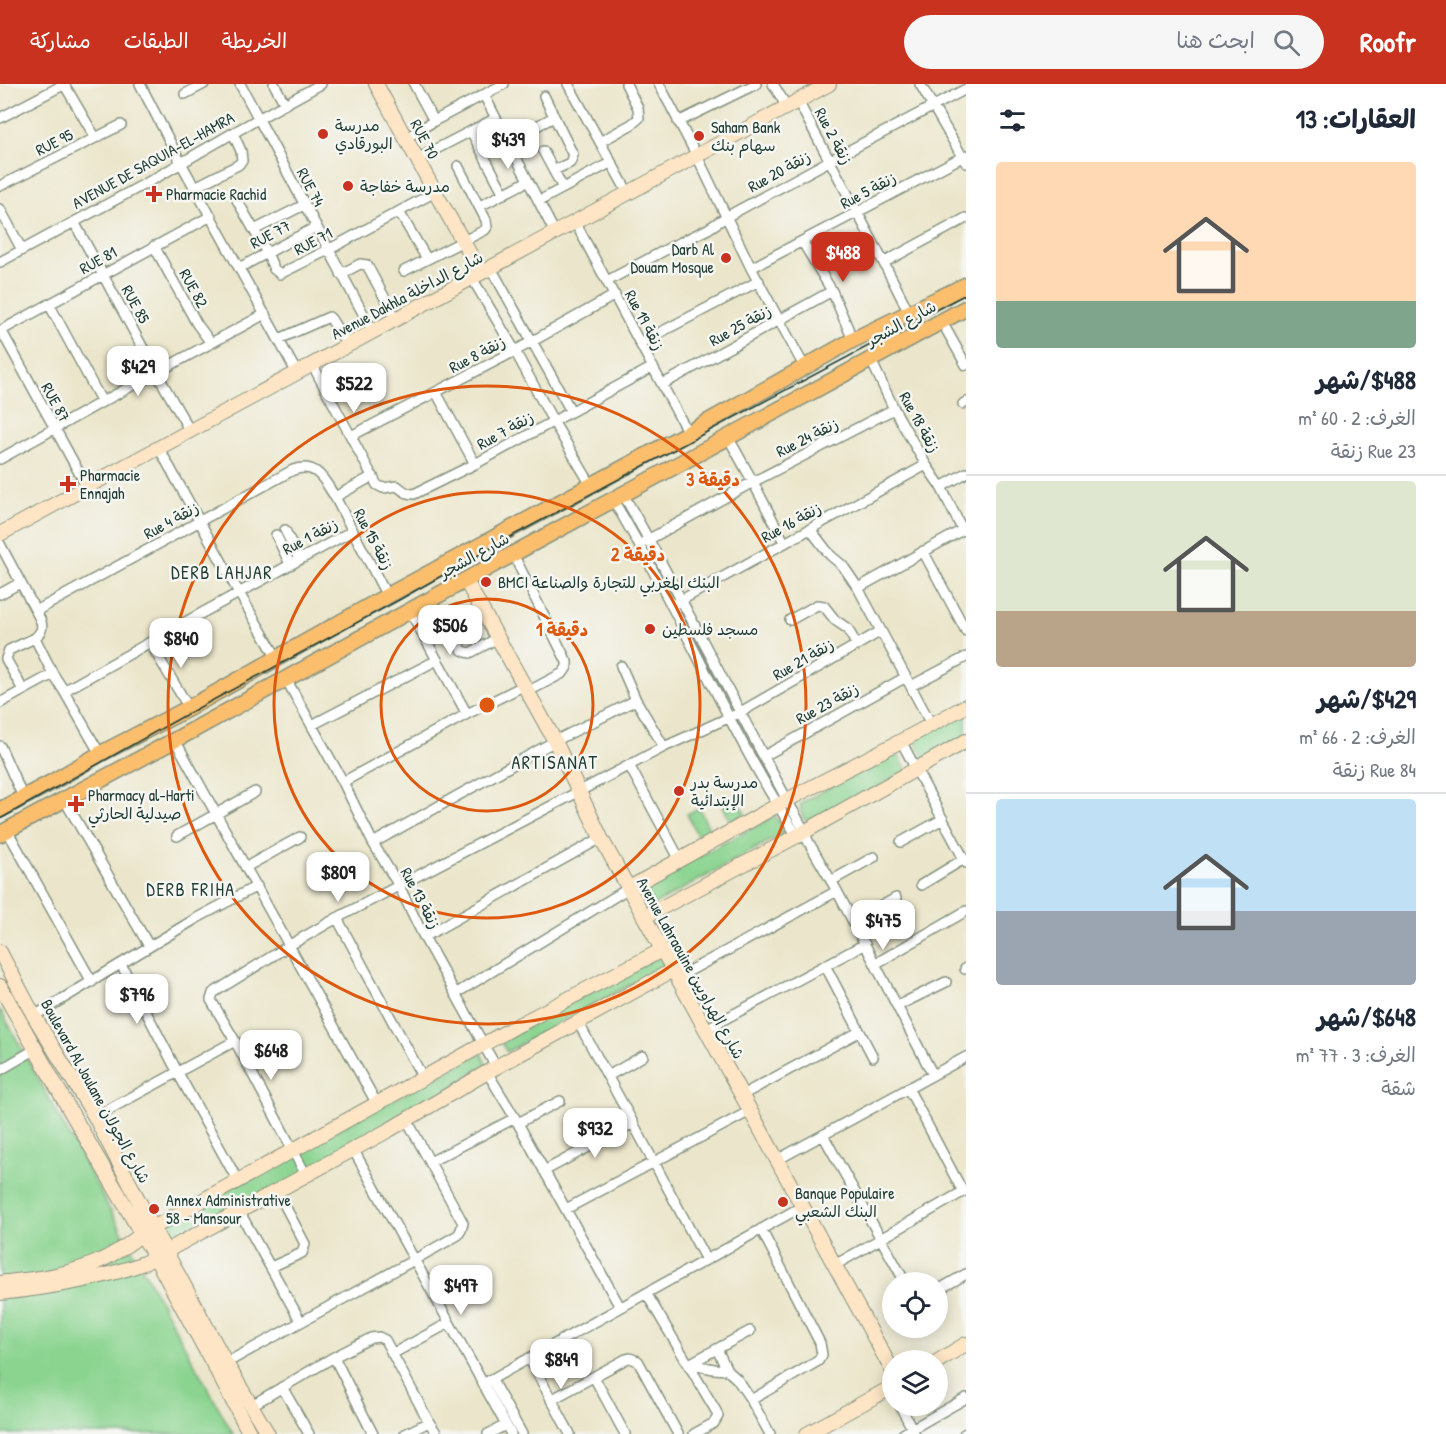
<!DOCTYPE html>
<html lang="ar">
<head>
<meta charset="utf-8">
<style>
  body { margin:0; font-family:"Patrick Hand","Playpen Sans Arabic",sans-serif; background:#f6f6f7; color:#1f2937; direction:rtl; height:100vh; display:flex; flex-direction:column; font-size:22px; white-space:nowrap }
  * { box-sizing:border-box; margin:0 }
  p { font-size:20px; color:#747a83 }
  .icon { flex:none; width:33px; height:33px; fill:none; stroke:currentColor; stroke-width:2; stroke-linecap:round; stroke-linejoin:round }
  .map { position:relative; flex:1; overflow:hidden; direction:ltr }
  .side { display:flex; flex-direction:column; background:#fff; width:480px }
  .side>* { flex:none }
  .tools { position:absolute; left:882px; top:1188px; display:grid; gap:12px }
  .tools a { display:grid; place-items:center; width:66px; height:66px; border-radius:50%; background:#fff; box-shadow:0 3px 15px #0003; font-size:30px }
  .price { position:absolute; translate:-50% -51px; padding:0 14px; border-radius:12px; background:#fff; color:#222; font-size:20px; line-height:39px; filter:drop-shadow(0 2px 3px #0008) }
  .price::after { content:''; position:absolute; left:50%; top:36px; width:18px; height:14px; margin-left:-9px; background:inherit; clip-path:polygon(0 0,100% 0,50% 100%) }
  .price.active { background:#c8321e; color:#fff }
  ul { padding:0; list-style:none }
  li { display:grid; align-content:center; gap:12px; height:318px; padding:0 30px }
  li+li { border-top:2px solid #e0e1e3 }
  li span { display:grid; place-items:center; height:186px; border-radius:6px; color:#555 }
  li>.icon { margin-inline-start:auto }
  span .icon { width:108px; height:108px; fill:#fffc; stroke-width:1 }
  li b { font-size:26px }
  h2 { display:flex; justify-content:space-between; align-items:center; height:72px; padding:0 30px; font-size:26px }
  header { display:flex; align-items:center; gap:36px; box-sizing:border-box; height:84px; padding:0 30px; background:#c8321e; color:#fff }
  header strong { font-size:28px }
  nav { display:flex; gap:33px; margin-inline-start:auto; font-size:21px }
  .search { width:420px; height:54px; background:#f6f6f7; display:flex; align-items:center; gap:15px; box-sizing:border-box; padding:0 21px; border-radius:33px; color:#747a83; font-size:22px }
  main { display:flex; flex:1; min-height:0 }
  .map>svg:first-child { display:block }
  .green { fill:#8bd490; stroke:#558862; stroke-width:1.5 }
  .lines { fill:none; stroke-linecap:round; stroke-linejoin:round }
  .street-casing { stroke:#859280; stroke-width:12 }
  .secondary-casing { stroke:#859280; stroke-width:16 }
  .primary-casing { stroke:#859280; stroke-width:18 }
  .street { stroke:#fff; stroke-width:9 }
  .secondary { stroke:#fde5c5; stroke-width:14 }
  .primary { stroke:#fabe6d; stroke-width:15 }
  .tram { stroke:#1f3d34; stroke-width:1.5 }
  .ring { fill:none; stroke:#de580e; stroke-width:3 }
  .poi-dot { fill:#c8321e; stroke:#f6f6f2; stroke-width:2 }
  .labels { text-anchor:middle; dominant-baseline:central; stroke-width:5; stroke-linejoin:round; paint-order:stroke }
  .poi-label { font-size:16px; fill:#1f3d34; stroke:#f6f6f2; text-anchor:start }
  .street-label { font-size:16px; fill:#1f3d34; stroke:#f6f6f2 }
  .neighbourhood-label { font-size:18px; letter-spacing:1.5px; fill:#1f3d34; stroke:#f6f6f2 }
  .centre { fill:#de580e; stroke:#f6f6f2; stroke-width:3 }
  .ring-label { font-size:18px; text-anchor:middle; font-weight:bold; fill:#de580e; stroke:#f6f6f2; stroke-width:5; stroke-linejoin:round; paint-order:stroke }
</style>
</head>
<body>
<header>
<strong>Roofr</strong>
<div class="search"><svg class="icon" aria-label="search" viewBox="0 0 24 24"><circle cx="10" cy="10" r="6"/><path d="M15 15l6 6"/></svg>ابحث هنا</div>
<nav><a>الخريطة</a><a>الطبقات</a><a>مشاركة</a></nav>
</header>
<main>
<section class="side">
<h2>العقارات: 13<svg class="icon" aria-label="filters" viewBox="0 0 24 24"><path d="M4 7h16M4 17h16"/><circle cx="9" cy="7" r="2"/><circle cx="15" cy="17" r="2"/></svg></h2>
<ul>
<li><span style="background:linear-gradient(#ffd9b3 75%,#7fa58c 0)"><svg class="icon" aria-label="home" viewBox="0 0 24 24"><path d="M3 11l9-7 9 7M6 9v11h12V9"/></svg></span><div><b>$488/شهر</b><p>الغرف: 2 · 60 m²</p><p>Rue 23 زنقة</p></div></li>
<li><span style="background:linear-gradient(#dfe7d0 70%,#b9a48a 0)"><svg class="icon" aria-label="home" viewBox="0 0 24 24"><path d="M3 11l9-7 9 7M6 9v11h12V9"/></svg></span><div><b>$429/شهر</b><p>الغرف: 2 · 66 m²</p><p>Rue 84 زنقة</p></div></li>
<li><span style="background:linear-gradient(#bfe0f5 60%,#9aa5b1 0)"><svg class="icon" aria-label="home" viewBox="0 0 24 24"><path d="M3 11l9-7 9 7M6 9v11h12V9"/></svg></span><div><b>$648/شهر</b><p>الغرف: 3 · 77 m²</p><p>شقة</p></div></li>
</ul>
</section>
<div class="map">
<svg width="966" height="1350" viewBox="0 0 966 1350">
  <rect width="100%" height="100%" fill="#f6f6f2"/>
  <filter id="ink" filterUnits="userSpaceOnUse"><feTurbulence type="fractalNoise" baseFrequency=".0167" numOctaves="2"/><feDisplacementMap in="SourceGraphic" scale="12" xChannelSelector="R" yChannelSelector="G"/><feConvolveMatrix kernelMatrix="1 2 1 2 8 2 1 2 1" color-interpolation-filters="sRGB"/></filter>
  <filter id="wash" filterUnits="userSpaceOnUse"><feTurbulence type="fractalNoise" baseFrequency=".008" numOctaves="4" result="noise"/><feDisplacementMap in="SourceGraphic" scale="24" xChannelSelector="R" yChannelSelector="G"/><feGaussianBlur stdDeviation="1.35" result="paint"/><feColorMatrix in="noise" values="0 0 0 0 0 0 0 0 0 0 0 0 0 0 0 0 0 1.4 0 .05"/><feComposite in="paint" operator="in"/></filter>
  <g filter="url(#wash)">
    <rect width="100%" height="100%" fill="#ebe6cb"/>
    <path class="green" d="M966,625V653L924,674L913,653Z
      M896,667L907,687L812,738H807C802,733 799,727 801,719Z
      M737,714L745,730L731,738L723,722Z
      M699,724L711,749L699,755L687,730Z
      M775,732L784,749L654,821L643,802Z
      M661,871L667,882L572,931L507,968L500,957Z
      M0,925L233,1350H0Z
      M481,969L486,980L389,1046L166,1167L153,1144Z"/>
  </g>
  <g filter="url(#ink)">
    <g class="lines">
      <g class="street-casing">
        <path id="street" d="M64,0L95,53
          M140,0L181,79L297,289
          M240,0L373,248
          M274,0L285,20
          M414,0L434,37
          M568,0L628,109
          M659,0L697,72L751,184L805,284
          M773,0L787,23
          M920,0L966,79
          M185,10L204,0
          M484,11L555,149
          M544,12L573,71L570,79L554,86
          M798,17C835,88 874,157 909,229
          M0,34L65,0
          M678,38L756,0
          M471,47L504,110
          M406,54L434,37L504,0
          M508,57L554,33
          M600,58L632,40L639,34L638,24L626,0
          M543,67L563,104
          M417,75L496,34
          M0,102L121,41
          M195,103L238,81L242,77L241,67L233,49
          M237,116L267,169L274,185L280,190L328,166L435,108
          M539,117L610,79
          M480,122L528,97
          M0,125L22,166
          M399,128L427,175
          M74,138L156,288L190,347
          M575,138L688,349
          M254,146L304,121
          M802,157L832,207L853,256
          M154,162L197,240L211,259
          M0,178L152,96L233,49L321,0
          M885,178L966,134
          M239,184L316,143
          M491,184L571,327
          M751,184L966,71
          M404,187L485,146L487,143L486,136L458,82
          M341,190L360,180L367,181L396,235
          M472,194L515,267L553,337L591,401
          M607,197L671,163L708,145L726,133L829,77L966,5
          M49,220L102,318
          M942,238L966,281
          M1,246L87,403
          M0,247L211,132
          M279,255L329,233L331,235L348,262
          M640,259L759,197
          M871,276L894,325L926,381L941,403L962,445
          M312,280L377,401L383,404L397,402C404,407 406,410 414,410L475,380L653,283
          M663,300L832,207
          M436,308L475,380
          M963,320L966,318
          M351,352L515,267L615,211
          M728,353L753,398L784,458
          M159,364L239,509L277,574
          M0,375L102,318L265,230
          M941,403L966,389
          M623,410C687,521 742,637 805,748L808,757L837,807L933,991
          M335,413L373,392
          M613,416C679,525 728,645 797,752L800,754
          M810,445L830,471L843,482L858,504L931,640
          M285,446L299,475
          M276,451L290,480
          M644,458L753,398L894,325
          M0,460L40,535C44,544 41,548 35,554L53,590L64,607
          M923,467L966,547
          M513,470L567,578V583L563,589L527,608
          M858,504L966,444
          M0,510L20,499
          M676,519L926,381
          M36,527L293,386C317,378 324,396 335,413L387,512
          M410,527L467,630
          M790,536L817,521L824,522L835,536L848,545L857,562
          M448,543L462,566L466,568L470,569L498,554
          M150,559L189,624
          M621,582L636,616L664,663
          M286,595L343,698L373,759L399,802L424,853L496,983
          M911,602L966,573
          M23,606L6,575L9,566L35,554
          M0,619L53,590
          M312,641L437,576
          M175,656L377,1020
          M901,657L966,779
          M0,662L23,713
          M100,670L64,607L191,535L352,447
          M764,672L906,593
          M629,681L680,776
          M343,698L467,630L523,602
          M64,715L149,862
          M7,746L92,898
          M177,752L255,708
          M901,758L943,735
          M373,759L555,657L636,616
          M246,783L300,753
          M831,797L874,773
          M921,801L964,775
          M337,834L423,994
          M853,838L896,814
          M424,853L601,754
          M121,880L178,989L238,1097
          M875,880L966,827
          M825,881L873,973
          M965,885L966,884
          M678,893L837,807
          M455,910L629,804
          M897,922L946,898
          M34,932L197,834L257,802
          M578,938L633,1039L706,1176
          M706,945L865,860
          M0,986L36,965
          M487,988L515,1034L620,1223
          M608,992L643,972
          M908,1004L963,1108
          M742,1011L859,948
          M95,1033L235,957
          M518,1039L560,1017
          M823,1051L905,1198
          M353,1065L511,1350
          M777,1076L966,973
          M430,1078L515,1034
          M544,1087L633,1039
          M306,1091L235,957L211,916L213,909L290,861L337,834L664,663L739,629L881,547
          M566,1125L750,1027
          M239,1127L301,1238
          M835,1181L966,1106
          M271,1183L302,1169L305,1160L284,1120
          M938,1206L966,1190
          M646,1209L716,1327L718,1332L714,1339L694,1350
          M717,1265L727,1286
          M392,1270L449,1239
          M334,1273L373,1350
          M529,1274L570,1350
          M226,1279L414,1176L458,1151L461,1146L463,1139L407,1036
          M689,1280L714,1285L727,1286L737,1295L751,1316L770,1350
          M689,1280L750,1247
          M594,1293L625,1350
          M491,1295L522,1350
          M483,1300L803,1122
          M282,1303L309,1350
          M551,1316L626,1275L630,1274L638,1277L678,1350
          M751,1316L818,1277L822,1271L820,1259L761,1145
          M252,1321L334,1273L371,1254L379,1253L385,1256L429,1338L437,1350
          M900,1322L914,1348
          M405,1350L429,1338
          M488,1350L506,1341
          M903,1350L966,1314
          M964,1350L966,1349"/>
      </g>
      <g class="secondary-casing">
        <path id="secondary" d="M376,0L435,108L481,189
          M0,450L829,0
          M466,497L555,657L601,754L892,1286
          M629,804L787,716L901,657L966,622
          M644,833L797,752L966,657
          M0,868L34,932L95,1033L153,1144L226,1279L268,1350
          M0,902L68,1023L155,1173L217,1287L250,1350
          M0,1199C31,1195 66,1192 95,1179C112,1172 128,1161 142,1150L520,940L662,866
          M0,1209C49,1204 98,1196 144,1179L389,1046L496,983L673,886
          M938,1277L966,1260
          M807,1350L892,1303"/>
      </g>
      <g class="primary-casing">
        <path id="primary" d="M0,726L54,697L100,670L189,624L387,512L688,349L853,256L966,201
          M0,750L175,656L513,470L966,224"/>
      </g>
      <use href="#street" class="street"/>
      <use href="#secondary" class="secondary"/>
      <use href="#primary" class="primary"/>
      <path class="tram" d="M0,735L189,629L399,516L512,452L966,210"/>
    </g>
  </g>
  <g class="ring">
    <circle cx="487" cy="621" r="106"/>
    <circle cx="487" cy="621" r="213"/>
    <circle cx="487" cy="621" r="319"/>
  </g>
  <g class="poi-dot">
    <circle cx="323" cy="50" r="6"/>
    <circle cx="699" cy="52" r="6"/>
    <circle cx="348" cy="102" r="6"/>
    <path d="M151 101h6v6h6v6h-6v6h-6v-6h-6v-6h6z"/>
    <circle cx="726" cy="174" r="6"/>
    <path d="M65 391h6v6h6v6h-6v6h-6v-6h-6v-6h6z"/>
    <circle cx="486" cy="498" r="6"/>
    <circle cx="650" cy="545" r="6"/>
    <circle cx="679" cy="707" r="6"/>
    <path d="M73 711h6v6h6v6h-6v6h-6v-6h-6v-6h6z"/>
    <circle cx="783" cy="1118" r="6"/>
    <circle cx="154" cy="1125" r="6"/>
  </g>
  <g class="labels">
    <g class="poi-label">
      <text x="335" y="41">مدرسة<tspan x="335" dy="18">البورقادي</tspan></text>
      <text x="711" y="43">Saham Bank<tspan x="711" dy="18">سهام بنك</tspan></text>
      <text x="360" y="102">مدرسة خفاجة</text>
      <text x="166" y="110">Pharmacie Rachid</text>
      <text x="714" y="165" text-anchor="end">Darb Al<tspan x="714" dy="18">Douam Mosque</tspan></text>
      <text x="80" y="391">Pharmacie<tspan x="80" dy="18">Ennajah</tspan></text>
      <text x="498" y="498">BMCI البنك المغربي للتجارة والصناعة</text>
      <text x="662" y="545">مسجد فلسطين</text>
      <text x="691" y="698">مدرسة بدر<tspan x="691" dy="18">الإبتدائية</tspan></text>
      <text x="88" y="711">Pharmacy al-Harti<tspan x="88" dy="18">صيدلية الحارثي</tspan></text>
      <text x="795" y="1109">Banque Populaire<tspan x="795" dy="18">البنك الشعبي</tspan></text>
      <text x="166" y="1116">Annex Administrative<tspan x="166" dy="18">58 - Mansour</tspan></text>
    </g>
    <g class="street-label">
      <text transform="translate(834 52) rotate(62)">Rue 2 زنقة</text>
      <text transform="translate(425 55) rotate(62)">RUE 70</text>
      <text transform="translate(54 58) rotate(-27)">RUE 95</text>
      <text transform="translate(153 76) rotate(-29)">AVENUE DE SAQUIA-EL-HAMRA</text>
      <text transform="translate(779 87) rotate(-29)">Rue 20 زنقة</text>
      <text transform="translate(311 103) rotate(62)">RUE 74</text>
      <text transform="translate(868 106) rotate(-28)">Rue 5 زنقة</text>
      <text transform="translate(270 150) rotate(-28)">RUE 77</text>
      <text transform="translate(313 157) rotate(-28)">RUE 71</text>
      <text transform="translate(98 176) rotate(-29)">RUE 81</text>
      <text transform="translate(194 204) rotate(61)">RUE 82</text>
      <text transform="translate(407 211) rotate(-28)">Avenue Dakhla شارع الداخلة</text>
      <text transform="translate(136 220) rotate(61)">RUE 85</text>
      <text transform="translate(645 236) rotate(62)">Rue 19 زنقة</text>
      <text transform="translate(901 239) rotate(-29)">شارع الشجر</text>
      <text transform="translate(740 241) rotate(-29)">Rue 25 زنقة</text>
      <text transform="translate(477 270) rotate(-28)">Rue 8 زنقة</text>
      <text transform="translate(56 318) rotate(61)">RUE 87</text>
      <text transform="translate(920 338) rotate(61)">Rue 18 زنقة</text>
      <text transform="translate(505 346) rotate(-29)">Rue 7 زنقة</text>
      <text transform="translate(807 353) rotate(-27)">Rue 24 زنقة</text>
      <text transform="translate(171 436) rotate(-29)">Rue 4 زنقة</text>
      <text transform="translate(791 438) rotate(-29)">Rue 16 زنقة</text>
      <text transform="translate(310 452) rotate(-28)">Rue 1 زنقة</text>
      <text transform="translate(374 455) rotate(62)">Rue 15 زنقة</text>
      <text transform="translate(474 471) rotate(-29)">شارع الشجر</text>
      <text transform="translate(803 575) rotate(-30)">Rue 21 زنقة</text>
      <text transform="translate(827 619) rotate(-29)">Rue 23 زنقة</text>
      <text transform="translate(421 814) rotate(62)">Rue 13 زنقة</text>
      <text transform="translate(691 884) rotate(61)">Avenue Lahraouine شارع الهراويين</text>
      <text transform="translate(96 1007) rotate(61)">Boulevard Al Joulane شارع الجولان</text>
    </g>
    <g class="neighbourhood-label">
      <text x="222" y="488">DERB LAHJAR</text>
      <text x="555" y="678">ARTISANAT</text>
      <text x="191" y="805">DERB FRIHA</text>
    </g>
  </g>
  <circle cx="487" cy="621" r="9" class="centre"/>
  <g class="ring-label">
    <text x="713" y="402">3 دقيقة</text>
    <text x="638" y="477">2 دقيقة</text>
    <text x="562" y="552">1 دقيقة</text>
  </g>
</svg>
<div class="tools">
<a><svg class="icon" aria-label="locate" viewBox="0 0 24 24"><circle cx="12" cy="12" r="6"/><path d="M12 2v4M12 18v4M2 12h4M18 12h4"/></svg></a>
<a><svg class="icon" aria-label="layers" viewBox="0 0 24 24"><path d="M12 4l9 5-9 5-9-5zM3 14l9 5 9-5"/></svg></a>
</div>
<b class="price" style="left:508px;top:86px">$439</b>
<b class="price active" style="left:843px;top:199px">$488</b>
<b class="price" style="left:138px;top:313px">$429</b>
<b class="price" style="left:354px;top:330px">$522</b>
<b class="price" style="left:450px;top:572px">$506</b>
<b class="price" style="left:181px;top:585px">$840</b>
<b class="price" style="left:338px;top:819px">$809</b>
<b class="price" style="left:883px;top:867px">$475</b>
<b class="price" style="left:137px;top:941px">$796</b>
<b class="price" style="left:271px;top:997px">$648</b>
<b class="price" style="left:595px;top:1075px">$932</b>
<b class="price" style="left:461px;top:1232px">$497</b>
<b class="price" style="left:561px;top:1306px">$849</b>
</div>
</main>
</body>
</html>
